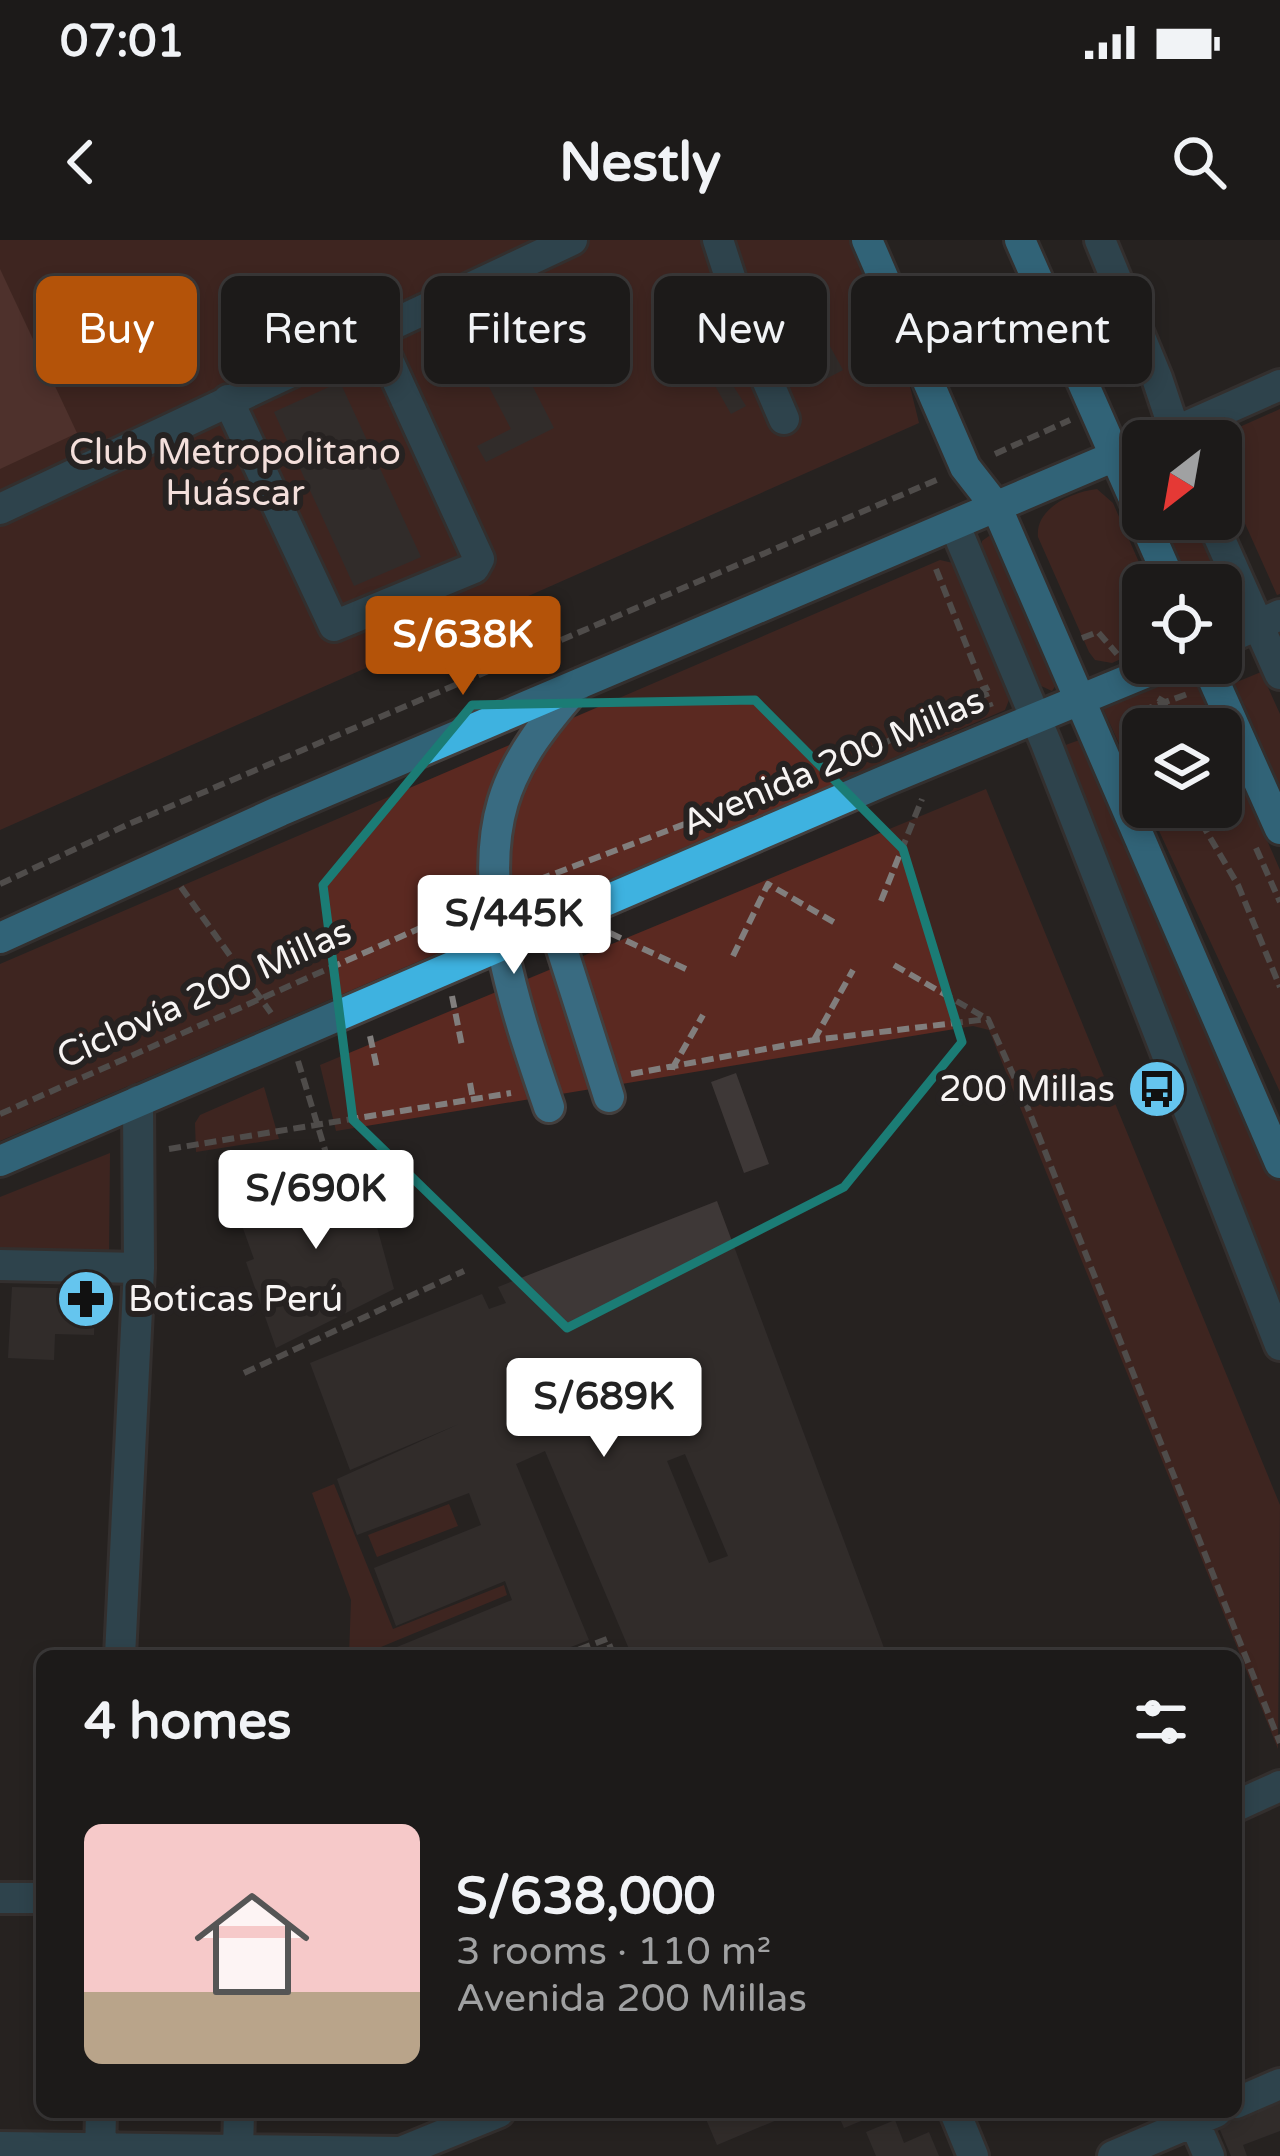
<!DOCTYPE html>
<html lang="en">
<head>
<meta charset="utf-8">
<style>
  body { margin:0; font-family:"Varela Round",sans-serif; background:#292726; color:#f1f3f6; height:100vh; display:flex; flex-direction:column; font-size:45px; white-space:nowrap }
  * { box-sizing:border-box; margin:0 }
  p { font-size:39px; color:#a0a1a2 }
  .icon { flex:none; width:66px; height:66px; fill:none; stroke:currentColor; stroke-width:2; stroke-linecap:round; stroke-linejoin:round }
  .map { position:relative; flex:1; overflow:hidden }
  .panel { position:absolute; left:36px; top:1410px; width:1206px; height:468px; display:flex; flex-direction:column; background:#1c1a19; border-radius:18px; box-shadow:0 6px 18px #0003,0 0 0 3px #3a3838 }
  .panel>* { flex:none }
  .guide { position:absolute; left:36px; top:36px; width:1209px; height:108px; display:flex; gap:24px }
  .needle { width:78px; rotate:211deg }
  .tools { position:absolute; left:1122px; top:180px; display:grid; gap:24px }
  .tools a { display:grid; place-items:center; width:120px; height:120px; border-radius:18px; background:#1c1a19; box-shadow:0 6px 18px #0003,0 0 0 3px #3a3838; font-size:60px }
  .price { position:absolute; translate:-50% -102px; padding:0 27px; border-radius:12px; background:#fff; color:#222; font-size:39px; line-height:78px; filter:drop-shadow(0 3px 6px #0008) }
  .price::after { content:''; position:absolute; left:50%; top:72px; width:36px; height:27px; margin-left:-18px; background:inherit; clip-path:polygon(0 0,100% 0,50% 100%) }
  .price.on { background:#b45309; color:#fff }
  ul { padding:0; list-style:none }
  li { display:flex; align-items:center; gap:36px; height:300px; padding:0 48px }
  li span { display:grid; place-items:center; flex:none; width:336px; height:240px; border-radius:18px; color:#555 }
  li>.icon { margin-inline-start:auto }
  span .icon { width:144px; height:144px; fill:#fffc; stroke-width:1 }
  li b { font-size:51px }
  h2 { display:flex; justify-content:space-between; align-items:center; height:144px; padding:0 48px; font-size:51px }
  .chip { padding:0 42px; border-radius:18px; background:#1c1a19; box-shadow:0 6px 18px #0003,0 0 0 3px #3a3838; font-size:42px; line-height:108px }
  .chip.on { background:#b45309; color:#fff }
  .status { display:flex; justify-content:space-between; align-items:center; height:84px; padding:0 60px; background:#1c1a19; direction:ltr }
  .status svg { height:33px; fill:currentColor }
  header { display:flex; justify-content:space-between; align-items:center; height:156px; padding:0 48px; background:#1c1a19; font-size:54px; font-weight:700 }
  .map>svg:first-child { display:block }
  .green { fill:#5b2921 }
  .water { fill:#7e443a }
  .building { fill:#3e3837; fill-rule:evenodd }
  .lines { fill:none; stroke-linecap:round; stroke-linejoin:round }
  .minor-casing { stroke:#433f3e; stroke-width:36 }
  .major-casing { stroke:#433f3e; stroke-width:36 }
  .path { stroke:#817e7d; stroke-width:6; stroke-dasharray:12 6; stroke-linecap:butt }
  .minor { stroke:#396b81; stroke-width:30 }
  .major { stroke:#3eb2e0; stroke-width:30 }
  .marked { fill:none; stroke:#1b7c75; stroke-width:9; stroke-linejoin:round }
  .labels { text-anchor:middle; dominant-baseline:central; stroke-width:12; stroke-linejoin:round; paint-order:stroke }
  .park-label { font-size:36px; fill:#f3dfdb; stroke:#262221 }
  .street-label { font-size:36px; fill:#f7f4f3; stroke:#262221 }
  .poi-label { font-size:36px; fill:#f7f4f3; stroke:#262221; text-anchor:end }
</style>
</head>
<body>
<div class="status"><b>07:01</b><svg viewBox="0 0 49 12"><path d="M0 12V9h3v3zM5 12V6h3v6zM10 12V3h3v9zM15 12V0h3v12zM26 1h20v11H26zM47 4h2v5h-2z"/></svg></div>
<header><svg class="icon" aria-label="back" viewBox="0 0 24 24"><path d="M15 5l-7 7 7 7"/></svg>Nestly<svg class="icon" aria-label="search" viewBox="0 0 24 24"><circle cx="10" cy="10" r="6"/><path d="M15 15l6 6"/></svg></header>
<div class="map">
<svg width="1280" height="1916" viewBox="0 0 1280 1916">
  <rect width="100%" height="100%" fill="#262221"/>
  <path class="green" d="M0,0H851L902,114L919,183L0,590Z
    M1280,169V354L1277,355L1221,230V201H1208Z
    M1097,249L1113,263L1149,345H1143V409L1112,423L1095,420L1089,412L1038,297C1035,268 1072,252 1097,249Z
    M1160,279H1197L1231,355L1221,374V345H1190Z
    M989,296L995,298L1058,442L1052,451L1039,445L982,308V301Z
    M940,320L953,323L1009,460L1005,470L0,901V724Z
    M1191,427L1219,489H1143V556L1100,462Z
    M1261,432L1280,474V552L1232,444Z
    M1221,495L1280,630V852L1148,567H1221Z
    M1085,498L1280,941V1056L1060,507Z
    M986,549L1280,1265L1278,1509L989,790L973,786L336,891L320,825Z
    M264,847L279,899L196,912L195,883L200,875Z
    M110,913L109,1015L0,1011V957Z
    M334,1244L393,1389L504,1345L507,1355L376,1409L378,1416H349L351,1360L312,1253Z
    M449,1264L458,1286L377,1317L368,1295Z"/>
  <path class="water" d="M0,29L77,193L0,229Z"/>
  <path class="building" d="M493,69L554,188L486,222L477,206L511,189L467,105L434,122L425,103Z
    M826,99L843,130L818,143L801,113Z
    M727,136L746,166L731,174L714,144Z
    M340,142L421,317L354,346L274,172Z
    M736,833L769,924L744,933L711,842Z
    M359,922L394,1049L276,1108L246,1022L254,1019L240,980L311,930Z
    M717,961L887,1416H632L545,1211L516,1224L589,1400L547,1416H375L512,1360L505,1341L396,1386L374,1328L481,1285L469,1253L357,1295L337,1239L459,1184L350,1230L310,1123L482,1054L489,1069L506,1063L498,1047ZM685,1214L728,1316L709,1323L667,1221Z
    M12,1047L95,1049L94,1095L55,1094L54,1120L8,1118Z
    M1280,1852V1891L1243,1905L1247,1916H1231L1215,1878Z
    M703,1872H796L717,1905Z
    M837,1872H883L844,1888Z
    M895,1880L904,1903L929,1892L939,1916H876L866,1892Z"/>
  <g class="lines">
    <g class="minor-casing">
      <path id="minor" d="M718,0L752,105L784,179
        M1100,0L1157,138L1178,201
        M228,160L334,386L474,328L479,319L376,94
        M1154,201L1280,145
        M0,269L572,0
        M1211,279L1280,434
        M955,286L1046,503L1280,1105
        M1221,401L1280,375
        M554,684L609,857
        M549,867C519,779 475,655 503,562C516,518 547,480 576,447
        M0,1025L139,1028
        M120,1416L139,1028L138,861
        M1236,1566L1280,1546
        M0,1658H42
        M1236,1863L1280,1844
        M955,1872L973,1916
        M1190,1872L1209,1916
        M0,1907L401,1912L499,1872
        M238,1911L239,1872
        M100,1916L101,1872
        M1113,1916L1216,1872"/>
    </g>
    <g class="major-casing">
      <path id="major" d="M867,0L965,227L997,268L1280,923
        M1020,0L1172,345
        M1206,423L1280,589
        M0,698L280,571L1115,216
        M0,921L884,541L1169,423"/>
    </g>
    <path class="path" d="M995,214L1070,180
      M936,329L991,467
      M1082,398L1098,392L1117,414
      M1158,458L1198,482
      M1141,471L1190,453
      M1122,480L1160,488
      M868,512L989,447
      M1192,567L1238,645L1280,747
      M1256,608L1280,662
      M0,644L129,584L939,239
      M522,646L806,538
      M181,647L271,773
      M881,661L922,559
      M610,693L688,730
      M733,716L768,644L837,684
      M894,725L984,777
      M452,756L462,806
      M370,796L377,828
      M814,800L853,730
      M298,821L326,913
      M672,829L703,775
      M631,834L814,800L988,779L1025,861L1280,1503
      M470,843L473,860
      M0,874L470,666
      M169,909L511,853
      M244,1133L464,1031
      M562,1416L607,1399L614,1416"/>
    <use href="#minor" class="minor"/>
    <use href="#major" class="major"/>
  </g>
  <path d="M0 0H1280V1916H0ZM755,460L903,609L962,802L844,947L567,1088L353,880L323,645L472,465Z" fill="#262221" fill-opacity=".55" fill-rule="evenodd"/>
  <path class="marked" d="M755,460L903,609L962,802L844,947L567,1088L353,880L323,645L472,465Z"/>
  <defs>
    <g id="bus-disc" transform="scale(3)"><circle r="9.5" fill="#65c5ee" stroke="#262221"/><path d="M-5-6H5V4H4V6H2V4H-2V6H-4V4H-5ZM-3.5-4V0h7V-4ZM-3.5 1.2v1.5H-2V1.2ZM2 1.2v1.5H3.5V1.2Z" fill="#111"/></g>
    <g id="pharmacy-disc" transform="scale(3)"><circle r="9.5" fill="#65c5ee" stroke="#262221"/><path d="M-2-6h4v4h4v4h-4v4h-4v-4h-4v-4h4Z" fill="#111"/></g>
  </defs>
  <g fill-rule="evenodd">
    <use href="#bus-disc" x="1157" y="849"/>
    <use href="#pharmacy-disc" x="86" y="1059"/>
  </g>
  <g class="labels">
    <g class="park-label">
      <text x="235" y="212">Club Metropolitano<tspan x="235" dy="41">Huáscar</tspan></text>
    </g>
    <g class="street-label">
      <text transform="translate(833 522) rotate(-23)">Avenida 200 Millas</text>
      <text transform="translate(204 754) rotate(-24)">Ciclovía 200 Millas</text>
    </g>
    <g class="poi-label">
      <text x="1115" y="849">200 Millas</text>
      <text x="128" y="1059" text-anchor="start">Boticas Perú</text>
    </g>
  </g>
</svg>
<div class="tools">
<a><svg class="needle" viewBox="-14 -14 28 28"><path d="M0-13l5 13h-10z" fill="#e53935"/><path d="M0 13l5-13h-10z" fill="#a0a1a2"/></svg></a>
<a><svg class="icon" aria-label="locate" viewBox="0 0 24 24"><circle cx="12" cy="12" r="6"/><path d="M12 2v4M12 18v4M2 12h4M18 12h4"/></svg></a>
<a><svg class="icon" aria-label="layers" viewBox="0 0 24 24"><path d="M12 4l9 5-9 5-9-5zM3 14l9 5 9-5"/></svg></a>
</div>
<b class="price on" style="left:463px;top:458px">S/638K</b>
<b class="price" style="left:514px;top:737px">S/445K</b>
<b class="price" style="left:316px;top:1012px">S/690K</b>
<b class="price" style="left:604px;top:1220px">S/689K</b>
<div class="guide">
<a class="chip on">Buy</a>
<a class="chip">Rent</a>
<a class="chip">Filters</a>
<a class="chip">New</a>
<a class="chip">Apartment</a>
</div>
<section class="panel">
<h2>4 homes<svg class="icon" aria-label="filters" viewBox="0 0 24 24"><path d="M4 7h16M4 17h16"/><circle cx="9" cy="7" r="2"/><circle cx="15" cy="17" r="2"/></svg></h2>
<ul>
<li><span style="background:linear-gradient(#f6c9c9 70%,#b9a48a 0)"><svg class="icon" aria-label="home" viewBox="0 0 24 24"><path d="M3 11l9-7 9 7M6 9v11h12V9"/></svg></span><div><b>S/638,000</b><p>3 rooms · 110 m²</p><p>Avenida 200 Millas</p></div></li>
</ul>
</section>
</div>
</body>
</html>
